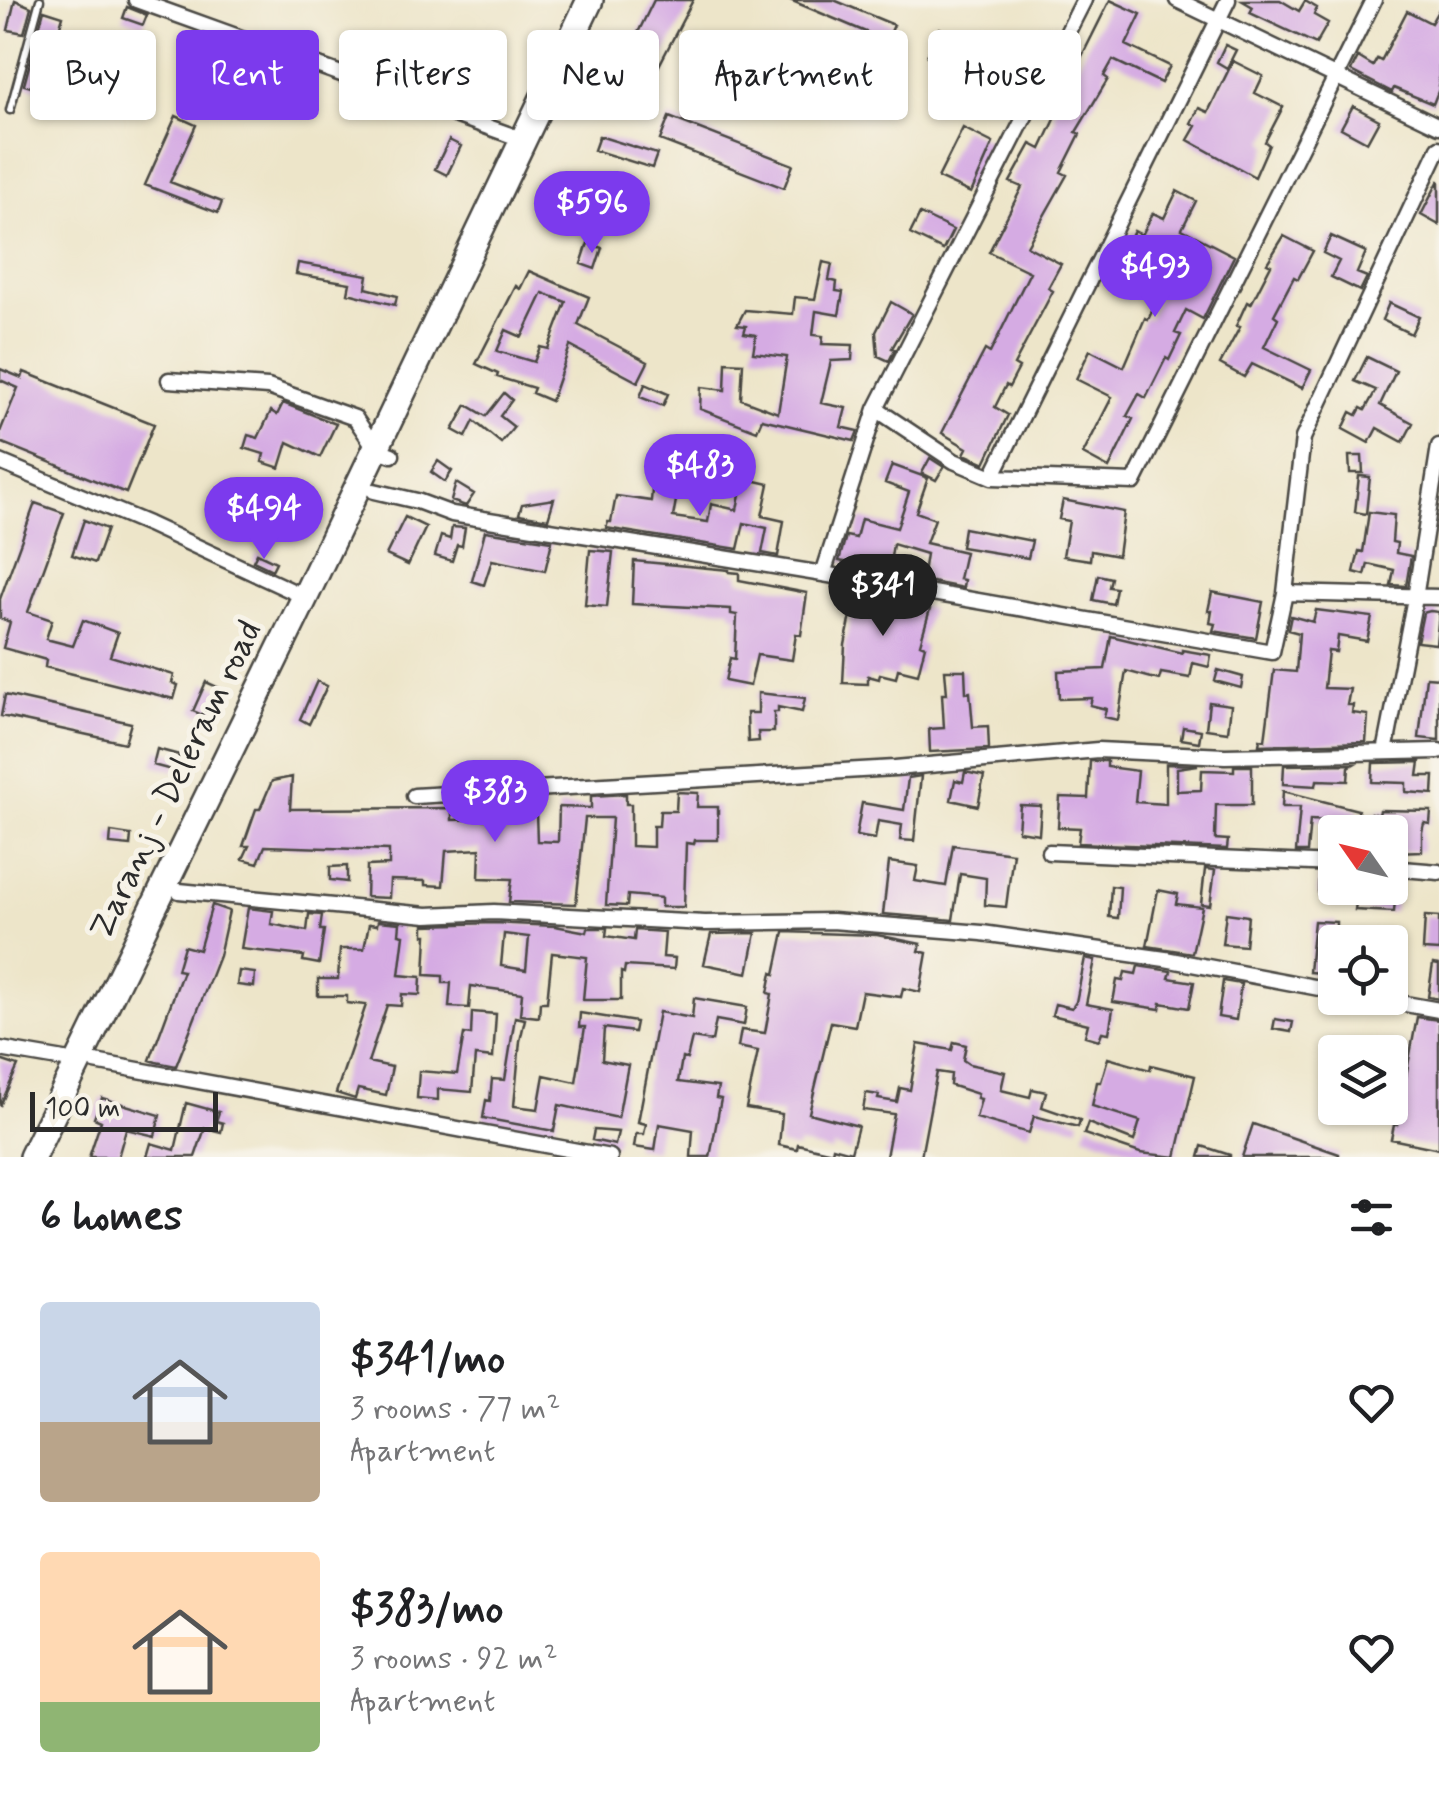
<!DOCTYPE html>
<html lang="en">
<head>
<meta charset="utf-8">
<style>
  body { margin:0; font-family:Mynerve,sans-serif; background:#f6f6f6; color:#202124; height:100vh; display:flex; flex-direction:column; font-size:38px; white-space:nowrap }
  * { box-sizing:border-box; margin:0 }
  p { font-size:32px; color:#757577 }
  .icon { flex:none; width:55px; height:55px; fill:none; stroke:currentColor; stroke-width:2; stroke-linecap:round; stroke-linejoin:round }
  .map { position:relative; height:1157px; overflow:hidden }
  .drawer { display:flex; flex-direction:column; background:#fff; flex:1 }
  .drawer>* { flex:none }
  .guide { position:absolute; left:30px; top:30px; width:1380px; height:90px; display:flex; gap:20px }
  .needle { width:65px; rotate:304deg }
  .buttons { position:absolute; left:1318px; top:815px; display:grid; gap:20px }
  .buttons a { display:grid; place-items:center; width:90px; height:90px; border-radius:10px; background:#fff; box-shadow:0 2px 8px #0004; font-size:50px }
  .scale { position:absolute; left:30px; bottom:25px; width:188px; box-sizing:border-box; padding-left:10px; border:5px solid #2b2b2b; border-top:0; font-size:28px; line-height:35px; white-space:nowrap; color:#2b2b2b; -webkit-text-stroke:8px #f7f3e8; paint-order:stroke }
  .price { position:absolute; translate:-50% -85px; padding:0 22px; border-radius:35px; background:#7c3aed; color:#fff; font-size:32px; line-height:65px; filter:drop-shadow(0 2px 5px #0008) }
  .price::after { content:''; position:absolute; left:50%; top:60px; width:30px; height:22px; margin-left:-15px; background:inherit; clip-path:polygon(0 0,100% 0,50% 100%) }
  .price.active { background:#222; color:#fff }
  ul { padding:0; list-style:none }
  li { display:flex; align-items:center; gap:30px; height:250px; padding:0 40px }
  li span { display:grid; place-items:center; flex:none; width:280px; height:200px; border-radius:10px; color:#555 }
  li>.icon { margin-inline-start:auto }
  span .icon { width:120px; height:120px; fill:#fffc; stroke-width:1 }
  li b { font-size:42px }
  h2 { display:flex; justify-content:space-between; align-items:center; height:120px; padding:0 40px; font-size:42px }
  .tag { padding:0 35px; border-radius:10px; background:#fff; box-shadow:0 2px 8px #0004; font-size:35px; line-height:90px }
  .tag.active { background:#7c3aed; color:#fff }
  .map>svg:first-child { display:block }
  .building { fill:#d5abe3; fill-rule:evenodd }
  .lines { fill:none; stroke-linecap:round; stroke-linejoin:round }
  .lane-casing { stroke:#484743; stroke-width:11 }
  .street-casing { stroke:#484743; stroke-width:19 }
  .highway-casing { stroke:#484743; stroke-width:30 }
  .lane { stroke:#fff; stroke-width:6 }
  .street { stroke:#fff; stroke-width:14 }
  .highway { stroke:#fff; stroke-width:25 }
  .labels { text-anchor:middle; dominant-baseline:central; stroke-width:10; stroke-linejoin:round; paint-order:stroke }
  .street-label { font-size:35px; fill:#2b2b2b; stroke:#f7f3e8 }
</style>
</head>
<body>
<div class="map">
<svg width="1439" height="1157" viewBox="0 0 1439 1157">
  <rect width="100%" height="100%" fill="#f7f3e8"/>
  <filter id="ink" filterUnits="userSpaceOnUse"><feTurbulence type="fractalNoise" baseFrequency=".01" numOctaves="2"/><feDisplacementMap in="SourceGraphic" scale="20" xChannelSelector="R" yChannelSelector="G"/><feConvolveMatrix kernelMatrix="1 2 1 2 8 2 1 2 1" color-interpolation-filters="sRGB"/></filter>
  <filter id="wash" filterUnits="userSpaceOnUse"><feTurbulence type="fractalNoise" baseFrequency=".0048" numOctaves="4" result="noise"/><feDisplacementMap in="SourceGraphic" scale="40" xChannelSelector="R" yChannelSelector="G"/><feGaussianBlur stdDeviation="2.25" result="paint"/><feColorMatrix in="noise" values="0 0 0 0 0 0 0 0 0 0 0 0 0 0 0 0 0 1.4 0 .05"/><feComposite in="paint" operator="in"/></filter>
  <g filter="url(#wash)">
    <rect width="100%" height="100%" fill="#ede5c9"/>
    <g id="blocks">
      <path class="building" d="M15,0L31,7L24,33L8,30Z
        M654,0H693L638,106L609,92Z
        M790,0H834L894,25L887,41Z
        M1110,0L1141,14L1126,45L1170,66L1161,83L1113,60L1104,76L1108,79L1076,132L1080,134L1061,172L1067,175L1027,246L1061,264L1048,288L1053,291L1014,365L1019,368L1009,387L1006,385L995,407L1008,415L985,463L964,454L967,448L942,433L985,350L990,353L1030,272L989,252L1022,187L1010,182L1031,144L1041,149L1056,117L1053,114Z
        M1241,0H1280L1299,11L1305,1L1317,8L1314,15L1328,23L1316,44L1250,13L1253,7Z
        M127,7L147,15L143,25L123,18Z
        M1439,9V89L1433,104L1394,88L1392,92L1351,71L1358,57L1373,66L1377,59L1381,61L1407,11L1431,23Z
        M44,10L63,16L41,90L24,85Z
        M939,28L994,52L982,80L927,56Z
        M210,38L260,56L239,110L189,90Z
        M1225,45L1236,50L1227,68L1217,62Z
        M1233,61L1263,76L1255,93L1283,107L1265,142L1269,145L1255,177L1188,140L1196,126L1191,123L1199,108L1208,112Z
        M1353,106L1379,120L1367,142L1341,128Z
        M176,116L196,125L170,182L222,202L218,213L145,185Z
        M669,117L793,165L784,188L660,140Z
        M963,128L993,143L971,193L938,178Z
        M599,136L657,154L652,168L594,150Z
        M449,140L461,146L447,175L435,169Z
        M1439,180V225L1421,215Z
        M1177,191L1196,201L1182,229L1234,256L1203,319L1186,310L1175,333L1181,335L1169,360L1166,358L1146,398L1139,394L1127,416L1133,419L1109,468L1083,454L1112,397L1076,379L1090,350L1124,367L1145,318L1148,320L1159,296L1154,294L1166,271L1125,249L1134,231L1142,235L1153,213L1164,218Z
        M920,214L953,230L943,250L910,234Z
        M1284,236L1313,251L1298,279L1294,277L1274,315L1278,318L1264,347L1311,370L1302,388L1252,364L1244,377L1220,364L1240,327L1236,326L1247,302L1251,304L1271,265L1267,263Z
        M1331,236L1366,252L1357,273L1367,277L1360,291L1331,277L1339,261L1323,253Z
        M588,243L602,248L595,269L581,264Z
        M823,262L832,264L829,280L837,282L836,291L843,292L839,315L816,311L813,335L823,336L822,344L853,345L852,360L831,361L821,403L846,408L841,427L858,431L854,441L762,419L757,431L700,409L701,387L725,390L726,362L743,363L741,399L778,413L787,357L753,353L756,335L744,333L746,326L737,325L745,310L793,314L795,297L815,299Z
        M298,263L368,275L366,288L397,296L395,305L348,293L350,283L296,274Z
        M529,271L589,297L578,325L648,362L638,382L570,346L551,401L532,393L534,388L497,377L498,374L476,364L516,286L520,289ZM543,293L566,302L548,349L540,347L534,362L497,351L506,330L522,337Z
        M891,302L912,314L892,348L895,349L889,361L878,356L876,332Z
        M1389,303L1419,317L1411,334L1382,320Z
        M1367,357L1396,371L1380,405L1413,423L1403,442L1377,428L1369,443L1343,429L1351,412L1357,415L1361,408L1365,410L1376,390L1355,381Z
        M0,369L22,378L24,372L154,424L126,493L0,442V432L18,388L0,380Z
        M645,384L668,394L663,406L640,397Z
        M504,393L512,400L500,416L514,427L501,443L474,421L466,437L453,430L467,405L486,416Z
        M283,403L336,424L320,457L288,442L280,468L262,462L264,454L244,448L248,435L258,438L271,411L277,415Z
        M1349,456H1362L1363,473H1350Z
        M930,458L944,467L936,480L922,473Z
        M438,461L452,471L445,482L431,472Z
        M892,465L928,478L916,512L935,519L926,543L965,552L959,579L964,580L963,588L922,580L926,554L893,544L889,570L839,561L846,536L856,538L861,519L897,528L909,492L885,483Z
        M1359,476L1370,477L1366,514L1355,512Z
        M743,478L769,484L762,516L784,521L778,556L762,553L767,528L744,523L738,549L606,528L608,522H611L616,496L651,501L652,490L677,495L673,517L708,522L711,504L737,510Z
        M456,483L474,494L466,506L451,501Z
        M554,499L548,519L519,514L522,504Z
        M1063,500L1124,512L1118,556L1091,551L1090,560L1063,556L1069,521L1059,519Z
        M35,503L64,513L28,612L52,620L46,639L73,646L83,620L118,633L110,656L174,675L172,683L178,685L174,699L45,667L46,660L3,648L10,622L0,618V599Z
        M1369,512L1394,515L1392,542L1397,543L1396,553L1411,556L1406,586L1391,585L1394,570L1368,564L1365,575L1354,572L1359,551L1363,552Z
        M405,517L426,527L408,565L386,555Z
        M84,520L107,529L95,563L72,555Z
        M452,527L465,528L462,546L457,545L452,561L435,556L441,536L450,539Z
        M964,528L1032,541L1028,558L961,547Z
        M485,531L552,541L545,571L492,560L484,585L472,581Z
        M590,550L613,552L607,607L585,605Z
        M257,553L276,562L272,570L253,561Z
        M634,561L729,570V572L739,573V580L807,593L801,635L796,634L792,660L757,655L750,686L725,681L730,658L735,659L737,615L731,614V609L632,604Z
        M1098,575L1111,578L1109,587L1116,588L1113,604L1093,600Z
        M856,591L930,609L920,644L925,646L918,674L898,669L896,678L880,674L879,679L868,676V684L843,683L845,645Z
        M1212,592L1263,602L1256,638L1213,631L1215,624L1210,623L1212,611H1208Z
        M1316,610L1372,617L1367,641L1338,636L1336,652L1328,651L1324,688L1350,689L1347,705H1353L1352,713L1368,715L1366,742L1259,745L1260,739L1265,740L1274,670L1296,672L1299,633L1288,630L1291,616L1313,622Z
        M1430,611L1439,612L1436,644L1417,642L1423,613Z
        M1111,636L1182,653V650L1211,655L1209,667L1193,663L1190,678L1161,673L1159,680L1126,671L1118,720L1104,717L1106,709L1090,705L1092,698L1059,699L1058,671L1105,669Z
        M945,670H965L966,693L970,692L973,727L988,726L989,749L930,752L929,729L944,728L942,694H947Z
        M1218,670L1243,677L1241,688L1215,681Z
        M1426,677L1439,678V740L1419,738Z
        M317,681L327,686L309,724L300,719Z
        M206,682L224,690L213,713L205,710L202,715L193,711Z
        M758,693L805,698L802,712L778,707V712H774V732H758L759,741L748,742L747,713H758Z
        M5,695L131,723L125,743L1,716Z
        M1209,702L1231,705L1228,732L1206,729Z
        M1183,727L1201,730L1199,742L1181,739Z
        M157,749L179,755L175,771L153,765Z
        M1090,761H1107V767L1138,771L1135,802L1166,804V764L1198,765L1177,768V791L1201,790L1202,770L1234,771V766H1252V805H1216L1215,839L1228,840L1227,849L1078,843L1080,828L1058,827L1060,797L1088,798Z
        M1420,762L1418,776H1434L1433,794L1406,792V783L1372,782L1373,763Z
        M1354,764L1349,767L1348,781L1317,780L1316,786L1283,784L1284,765Z
        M965,772L984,776L978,806L951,800L955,780L963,782Z
        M921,776L914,841L900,840L902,825L878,821L875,839L856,836L862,803L904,810L908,778Z
        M292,777L290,809L452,808V820L488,819V809L510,808V814L536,813L537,841L558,842L559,807L591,808V796L626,794V804H631V846L653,847V826H659L660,811H676L677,792L698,793L697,807H718V840H695L694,844L686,843L684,907H661V898L628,895L627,906L606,905L612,818H585L576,904L509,902L512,879L479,878L480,849L446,851L443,886L425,885V881L390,880L389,898L366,897L367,866L389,865V850L265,846L258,863L243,859L249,846H243L256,809H260L272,781Z
        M1283,791L1358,810L1359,832H1329L1332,821L1310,820L1307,852H1296L1300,807H1282Z
        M1020,805L1041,806L1039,834L1018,831Z
        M1380,810L1431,811L1430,824L1424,823L1422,832V851L1394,852L1393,830L1371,827V813L1379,815Z
        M111,832L131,835L130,846L110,844Z
        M953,845L1013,853L1006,907L985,905L986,878L960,874L953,920L883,914L889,862L918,866L915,881L946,886Z
        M347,866V882L330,880V867Z
        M1205,869L1215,870L1210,905L1201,904Z
        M1319,874L1335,875V896L1318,895Z
        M1111,886L1120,887L1118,918L1109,917Z
        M1358,888H1396L1394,912L1355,910Z
        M1158,890L1178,894L1176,904L1202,907L1192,953L1147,946Z
        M212,905L229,911L219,956L176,1066L156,1062L150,1060L183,971L177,970L184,946L199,950Z
        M248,908L273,911L271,924L307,931L309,914L322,915L320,930H324L319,964L303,961L304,956L241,949Z
        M1226,913L1248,916L1245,946L1222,944Z
        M1425,916L1439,917V951L1423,950Z
        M378,921L400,923L399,934L404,935L399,975L421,977L420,995L402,994L401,1006L387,1005L368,1062L392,1067L386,1095L358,1089L355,1099L336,1093L366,1005L347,1003V996H318V979H338L340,949H364L369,924L377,925Z
        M1314,921L1336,922L1335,974L1309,972Z
        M494,923L555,926L587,932L588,928H607L606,936L634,940L635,930L665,932L663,957L675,958L674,969L625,966L624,973L621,972V1000H583L587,957L552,953L547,1002H540L539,1017L520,1015L522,993L471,986L469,1008L449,1007L451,983H443V976L425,975L427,935H424V925ZM504,934L529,937L526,970L501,966Z
        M784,932L877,935L921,944L919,951L927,953L920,992L903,988L901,997L862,992L855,1026L831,1022L809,1113L858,1126L851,1152L833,1147L832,1152L798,1144L797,1149L779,1145L782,1114L746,1108L758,1051L738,1047L741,1030L765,1033L772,994L768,993L772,973L775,974Z
        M756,933L748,973L704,964L711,934Z
        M1085,958L1095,960L1086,1004L1113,1009L1109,1033L1102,1032L1099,1040L1085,1036L1088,1024L1052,1015L1055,1004L1072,1008L1076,1002Z
        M1433,964L1439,965V999L1428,997Z
        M1138,966L1171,971L1169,978L1194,982L1189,1008L1161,1003L1160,1009L1113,1002L1117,980L1123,981L1125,972L1136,974Z
        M239,971L255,973L254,987L237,985Z
        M1223,981L1241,984L1236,1020L1218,1017Z
        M694,998L747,1007L744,1025L716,1020L712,1041L692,1038L687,1059L682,1058L678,1082L718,1087L716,1098L721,1099L710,1157H691L693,1130L659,1124L655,1150L634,1147L636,1134H644L646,1124L638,1122L659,1012L692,1018Z
        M472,1012L496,1014L493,1058L475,1056L472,1092L438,1089V1100L417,1098L419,1071L457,1074L464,1034L471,1035Z
        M580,1013L636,1022L634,1032L604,1028L602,1060L628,1065L618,1118L559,1105L554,1131L483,1118L486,1100L490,1101L492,1079L505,1080L515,1017L525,1019L520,1041L514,1106L538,1109L544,1075L576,1082L585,1027H579Z
        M1417,1017L1439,1020V1149L1391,1139L1394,1125H1397Z
        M1275,1019L1293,1022L1291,1032L1273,1029Z
        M954,1042L966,1045L963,1060L969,1064L1005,1072L1001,1090L1030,1097L1032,1089L1046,1092L1042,1107L1080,1120L1078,1127L1034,1116L1029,1133L976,1118L981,1099L977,1098L978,1094L950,1085L951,1074L937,1072L921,1157H886L894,1114L863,1110L866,1093L879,1095L878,1099L897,1102L900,1088L910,1090L918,1044L952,1050Z
        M1108,1058L1150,1070L1151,1065L1195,1076L1176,1157L1140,1153L1084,1134L1088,1123L1134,1141L1140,1121L1092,1106L1097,1082H1101Z
        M0,1060L18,1066L0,1106Z
        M102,1098L160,1115L155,1136L126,1129L118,1157H89L101,1121L94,1118Z
        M186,1103L219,1112L216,1121L223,1123L221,1132L205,1128L195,1157H147L151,1143L175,1150Z
        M1253,1124L1339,1154V1157H1242Z
        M594,1130L618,1132L615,1145L592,1140Z
        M1202,1146L1230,1155V1157H1199Z"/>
    </g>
  </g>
  <g filter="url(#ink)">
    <use href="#blocks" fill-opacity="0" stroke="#484743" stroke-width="2.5"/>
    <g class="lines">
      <g class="lane-casing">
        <path id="lane" d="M10,110L40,0"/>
      </g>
      <g class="street-casing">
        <path id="street" d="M136,0L524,140
          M1177,0L1439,126
          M169,380L268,387L355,418L376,449L392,455
          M876,409L954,461L992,477L1134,482L1374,0
          M0,462L148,524L305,597
          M992,477L1228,0
          M374,491L417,501L452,514L823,574L1272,652L1285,593L1303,438L1439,148
          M823,574L876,409L1084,0
          M1285,593L1439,597
          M1385,752L1415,598L1439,446
          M414,796L895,768L1098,750L1225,756L1439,751
          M1049,852L1335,864
          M1390,868L1439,872
          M179,891L427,915L494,912L705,923L832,921L982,933L1165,959L1335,991
          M1372,998L1439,1010
          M0,1049L76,1062
          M95,1062L610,1157"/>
      </g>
      <g class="highway-casing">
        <path id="highway" d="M32,1157L305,597L590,0"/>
      </g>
      <use href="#lane" class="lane"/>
      <use href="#street" class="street"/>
      <use href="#highway" class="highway"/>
    </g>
  </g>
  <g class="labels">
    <g class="street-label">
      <text transform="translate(176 780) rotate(-64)">Zaranj - Deleram road</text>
    </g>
  </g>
</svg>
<div class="buttons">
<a><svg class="needle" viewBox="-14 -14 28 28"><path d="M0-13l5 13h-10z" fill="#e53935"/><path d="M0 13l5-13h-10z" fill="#757577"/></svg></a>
<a><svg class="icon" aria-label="locate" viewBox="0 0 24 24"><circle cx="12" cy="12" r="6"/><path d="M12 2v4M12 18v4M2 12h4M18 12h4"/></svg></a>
<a><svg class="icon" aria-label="layers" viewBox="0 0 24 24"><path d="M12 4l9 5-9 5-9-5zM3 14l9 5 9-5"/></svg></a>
</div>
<div class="scale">100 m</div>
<b class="price" style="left:592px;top:256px">$596</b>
<b class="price" style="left:1155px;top:320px">$493</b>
<b class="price" style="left:700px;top:519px">$483</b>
<b class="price" style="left:264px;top:562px">$494</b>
<b class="price active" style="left:883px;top:639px">$341</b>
<b class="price" style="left:495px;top:845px">$383</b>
<div class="guide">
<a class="tag">Buy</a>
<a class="tag active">Rent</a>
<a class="tag">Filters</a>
<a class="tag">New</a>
<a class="tag">Apartment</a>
<a class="tag">House</a>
</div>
</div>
<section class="drawer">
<h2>6 homes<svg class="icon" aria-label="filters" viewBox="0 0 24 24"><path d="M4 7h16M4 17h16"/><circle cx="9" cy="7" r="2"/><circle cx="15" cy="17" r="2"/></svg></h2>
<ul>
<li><span style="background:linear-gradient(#c9d6e8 60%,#b9a48a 0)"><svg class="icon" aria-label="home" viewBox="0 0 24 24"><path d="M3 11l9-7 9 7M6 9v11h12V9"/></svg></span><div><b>$341/mo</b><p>3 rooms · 77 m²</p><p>Apartment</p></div><svg class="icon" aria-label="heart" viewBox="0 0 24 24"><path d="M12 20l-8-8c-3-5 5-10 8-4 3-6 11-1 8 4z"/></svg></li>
<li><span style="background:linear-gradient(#ffd9b3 75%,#8fb573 0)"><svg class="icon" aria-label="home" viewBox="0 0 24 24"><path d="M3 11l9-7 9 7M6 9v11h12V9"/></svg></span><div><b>$383/mo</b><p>3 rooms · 92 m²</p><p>Apartment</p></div><svg class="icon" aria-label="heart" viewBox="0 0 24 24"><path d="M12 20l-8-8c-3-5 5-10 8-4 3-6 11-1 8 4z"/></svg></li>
</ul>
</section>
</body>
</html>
